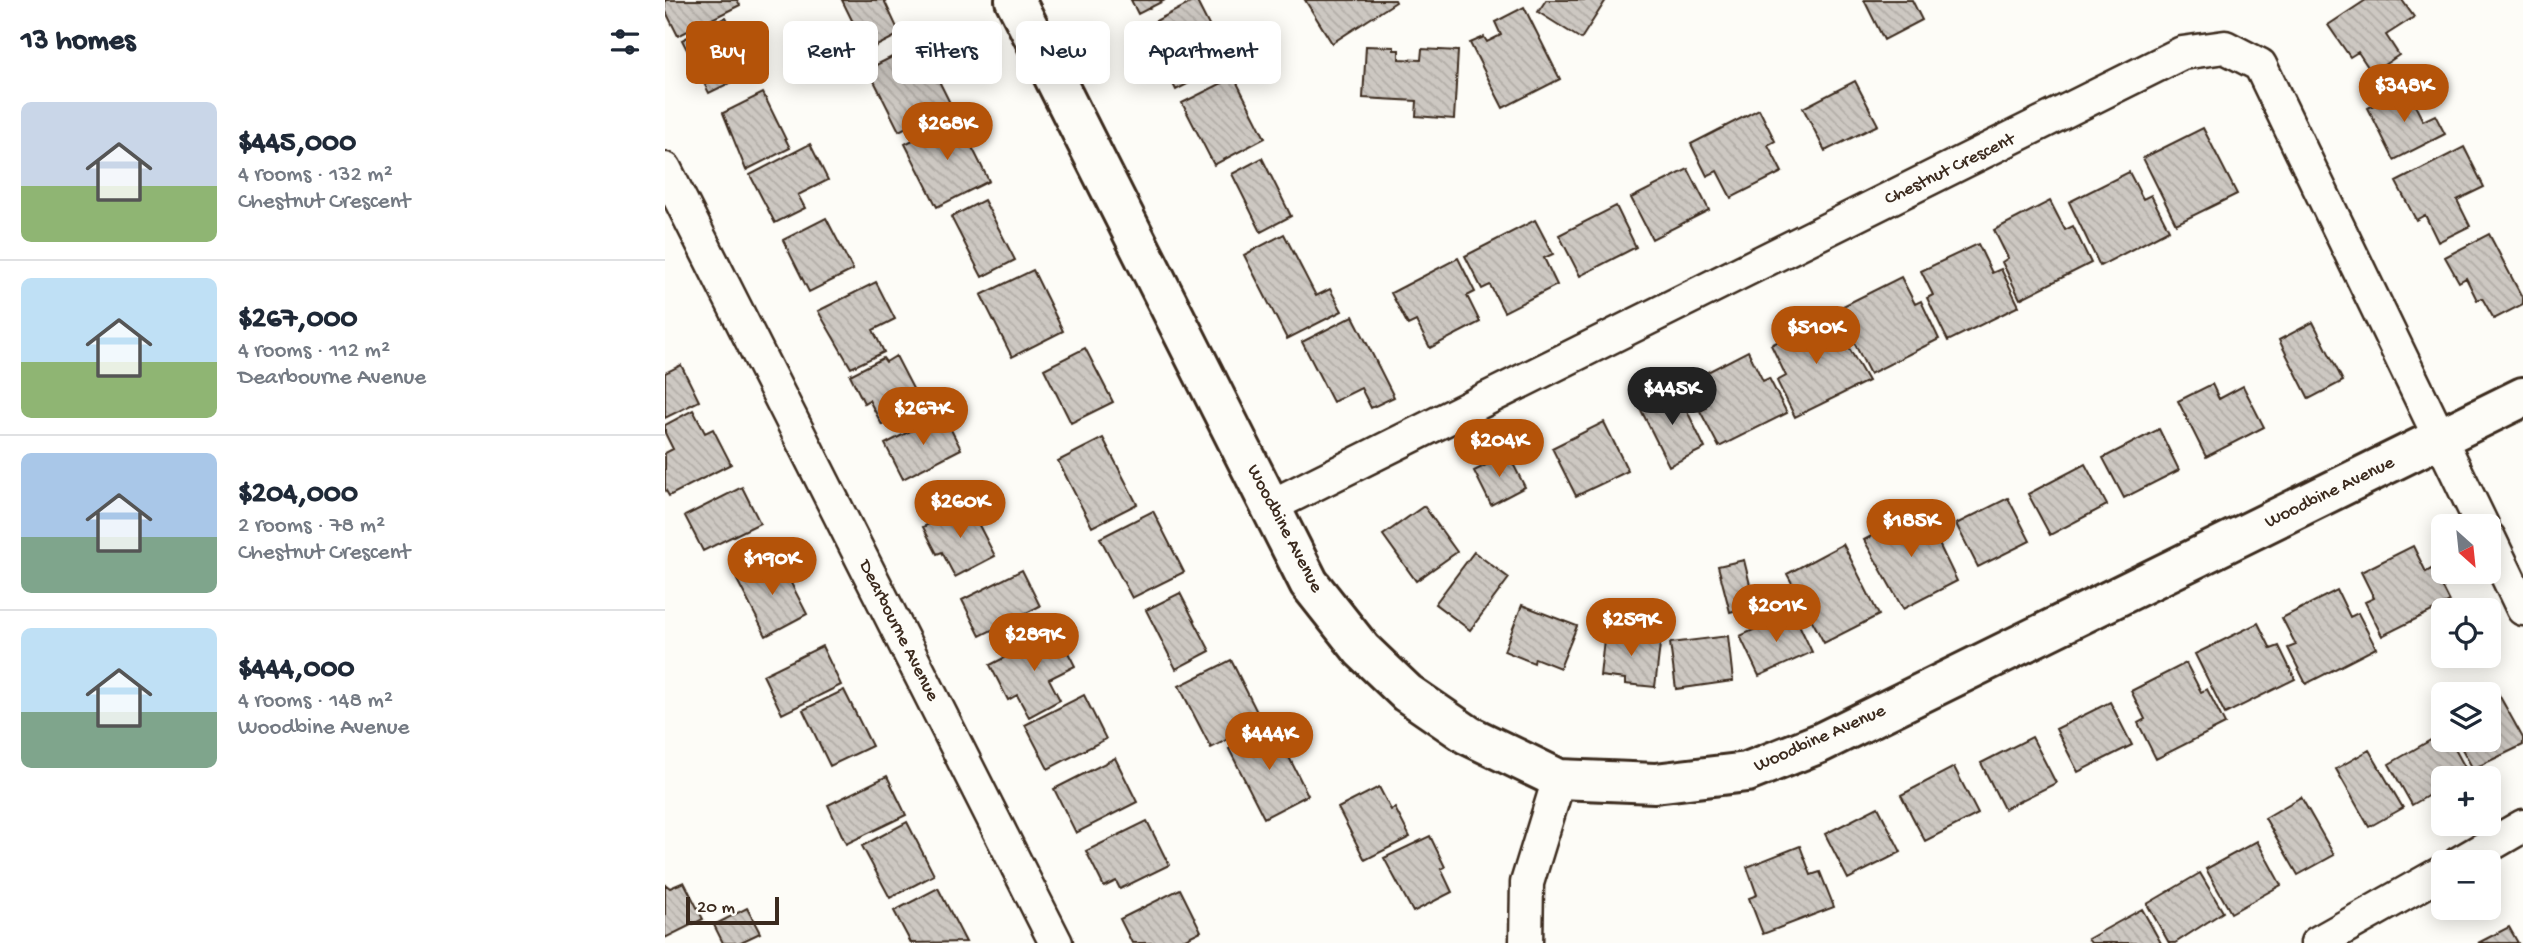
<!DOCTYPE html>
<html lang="en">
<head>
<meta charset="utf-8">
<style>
  body { margin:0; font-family:"Gochi Hand",sans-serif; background:#f2f2f3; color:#1f2937; height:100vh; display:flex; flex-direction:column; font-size:26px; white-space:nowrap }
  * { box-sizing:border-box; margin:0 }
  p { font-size:23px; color:#747a83 }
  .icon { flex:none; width:38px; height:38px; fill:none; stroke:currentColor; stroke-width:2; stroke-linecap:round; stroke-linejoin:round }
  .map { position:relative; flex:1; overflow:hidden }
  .panel { display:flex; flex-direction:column; background:#fff; width:665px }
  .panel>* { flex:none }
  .banner { position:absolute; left:21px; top:21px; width:665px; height:63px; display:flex; gap:14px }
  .needle { width:46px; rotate:153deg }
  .controls { position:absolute; left:1766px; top:514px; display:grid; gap:14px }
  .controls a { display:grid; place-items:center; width:70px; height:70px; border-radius:10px; background:#fff; box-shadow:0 4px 18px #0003; font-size:35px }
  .scale { position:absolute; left:21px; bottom:18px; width:93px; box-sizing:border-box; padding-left:7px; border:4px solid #3b2a1e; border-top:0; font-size:19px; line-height:24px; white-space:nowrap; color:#3b2a1e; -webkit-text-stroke:5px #fdfcf7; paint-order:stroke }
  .price { position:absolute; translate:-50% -60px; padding:0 16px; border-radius:24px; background:#b45309; color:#fff; font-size:23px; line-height:46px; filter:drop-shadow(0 2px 4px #0008) }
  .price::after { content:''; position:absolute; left:50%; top:42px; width:21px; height:16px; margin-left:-10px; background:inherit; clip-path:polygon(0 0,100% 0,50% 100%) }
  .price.on { background:#222; color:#fff }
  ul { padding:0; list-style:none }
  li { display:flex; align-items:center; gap:21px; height:175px; padding:0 21px }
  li+li { border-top:2px solid #e0e1e3 }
  li span { display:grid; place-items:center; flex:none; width:196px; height:140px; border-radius:10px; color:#555 }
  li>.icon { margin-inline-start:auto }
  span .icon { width:84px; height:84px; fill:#fffc; stroke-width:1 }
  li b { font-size:30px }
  h2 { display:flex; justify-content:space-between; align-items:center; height:84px; padding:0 21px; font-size:30px }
  .pill { padding:0 24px; border-radius:10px; background:#fff; box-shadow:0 4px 18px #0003; font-size:24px; line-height:63px }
  .pill.on { background:#b45309; color:#fff }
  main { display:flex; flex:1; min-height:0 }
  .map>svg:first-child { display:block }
  .building { fill:url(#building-back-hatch); stroke:#3b2a1e; stroke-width:2 }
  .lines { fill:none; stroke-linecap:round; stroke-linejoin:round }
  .minor-casing { stroke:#3b2a1e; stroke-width:37 }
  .tertiary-casing { stroke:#3b2a1e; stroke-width:44 }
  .minor { stroke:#fdfcf7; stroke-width:32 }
  .tertiary { stroke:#fdfcf7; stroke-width:38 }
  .labels { text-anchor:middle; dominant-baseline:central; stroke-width:7; stroke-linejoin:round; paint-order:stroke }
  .street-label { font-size:19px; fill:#3b2a1e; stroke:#fdfcf7 }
</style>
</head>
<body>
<main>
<section class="panel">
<h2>13 homes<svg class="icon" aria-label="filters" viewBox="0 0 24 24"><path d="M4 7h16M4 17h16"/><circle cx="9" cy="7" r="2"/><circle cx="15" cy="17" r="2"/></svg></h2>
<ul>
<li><span style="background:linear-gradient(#c9d6e8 60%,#8fb573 0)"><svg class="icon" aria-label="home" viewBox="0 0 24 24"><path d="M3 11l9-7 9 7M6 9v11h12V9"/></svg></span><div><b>$445,000</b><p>4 rooms · 132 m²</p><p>Chestnut Crescent</p></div></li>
<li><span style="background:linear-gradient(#bfe0f5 60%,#8fb573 0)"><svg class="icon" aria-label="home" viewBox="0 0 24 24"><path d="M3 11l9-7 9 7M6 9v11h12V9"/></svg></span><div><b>$267,000</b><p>4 rooms · 112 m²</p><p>Dearbourne Avenue</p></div></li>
<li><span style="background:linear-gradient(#a9c7e8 60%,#7fa58c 0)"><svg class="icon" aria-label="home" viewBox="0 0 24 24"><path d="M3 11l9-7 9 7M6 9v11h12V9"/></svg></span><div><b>$204,000</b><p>2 rooms · 78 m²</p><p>Chestnut Crescent</p></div></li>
<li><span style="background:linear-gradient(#bfe0f5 60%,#7fa58c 0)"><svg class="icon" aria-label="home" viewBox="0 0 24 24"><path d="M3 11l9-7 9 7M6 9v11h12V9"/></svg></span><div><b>$444,000</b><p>4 rooms · 148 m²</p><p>Woodbine Avenue</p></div></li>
</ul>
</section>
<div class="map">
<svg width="1858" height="943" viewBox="0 0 1858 943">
  <defs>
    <pattern id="building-back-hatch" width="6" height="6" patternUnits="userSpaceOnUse" patternTransform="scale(1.75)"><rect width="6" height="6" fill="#cdc8c2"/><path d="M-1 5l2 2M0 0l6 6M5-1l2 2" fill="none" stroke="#b1aca6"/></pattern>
  </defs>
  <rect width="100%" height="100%" fill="#fdfcf7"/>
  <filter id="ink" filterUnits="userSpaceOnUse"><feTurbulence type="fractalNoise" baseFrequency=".0143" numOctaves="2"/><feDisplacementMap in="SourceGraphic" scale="14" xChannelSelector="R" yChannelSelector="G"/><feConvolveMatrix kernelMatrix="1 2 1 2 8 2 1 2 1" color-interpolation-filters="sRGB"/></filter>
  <g filter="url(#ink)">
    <path class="building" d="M0,0H72L75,5L13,36L0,10Z
      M177,0H219L235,34L202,51Z
      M466,0H500L473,14Z
      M531,0L563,63L511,90L479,27Z
      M640,0H730L731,2L667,43Z
      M881,0H941L916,39L873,12Z
      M1199,0H1247L1257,20L1219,40Z
      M1701,0H1737L1749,17L1721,35L1734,55L1707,73L1693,52L1685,57L1663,25Z
      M859,7L895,79L838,108L805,43L819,37L822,42L836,35L830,22Z
      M61,17L89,71L44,93L17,40Z
      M255,43L286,105L234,131L203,69Z
      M701,46L729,47V50H734V59L756,60L757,49L793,51L789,119L751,116L752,101L698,98Z
      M569,77L600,138L549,165L517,103Z
      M1190,81L1213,125L1160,151L1138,108Z
      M1741,88L1758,121L1770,115L1780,134L1729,160L1703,108Z
      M98,93L125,148L81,170L58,113Z
      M1094,109L1110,141L1103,145L1117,172L1066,198L1052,171L1042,176L1026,144Z
      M292,117L324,181L272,207L240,144Z
      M1538,128L1572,194L1511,224L1478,158Z
      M145,144L163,180L133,195L140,208L110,223L85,175Z
      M1799,147L1819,187L1792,200L1805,226L1773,242L1760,215L1751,220L1731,182Z
      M597,158L626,216L596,232L567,174Z
      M1023,169L1044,210L987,239L966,198Z
      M1464,172L1478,199L1486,195L1504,230L1435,266L1404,202Z
      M319,200L350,260L317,277L286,217Z
      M1385,201L1400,230L1408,226L1426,263L1355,299L1337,262L1343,258L1329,230Z
      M951,206L971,247L915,276L894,235Z
      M161,218L188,270L144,292L118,240Z
      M870,220L888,254L879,258L892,285L839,312L825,285L817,289L800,256Z
      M619,234L651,296L665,289L677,311L622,339L579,255Z
      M1824,234L1858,299V304L1829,319L1817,298L1812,300L1801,278L1794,282L1780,257Z
      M1313,244L1327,273L1336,269L1354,306L1283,341L1262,298L1268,295L1256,271Z
      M793,258L810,292L802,296L815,322L765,348L751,321L743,325L726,293Z
      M368,270L398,331L347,357L316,295Z
      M1236,277L1250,304L1256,301L1274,339L1205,374L1172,309Z
      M211,282L230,319L208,330L219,352L186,368L153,311Z
      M1165,315L1203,381L1130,417L1112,381L1121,376L1106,345Z
      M688,316L729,397L706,408L696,388L668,402L637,342Z
      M1648,322L1678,381L1644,399L1614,340Z
      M420,348L448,402L406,423L379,369Z
      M1083,351L1098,381L1104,378L1122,413L1054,447L1035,411L1041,408L1027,380Z
      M231,356L256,404L242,412L248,422L236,429L230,418L217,425L204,400L199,403L185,375L218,358L221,362Z
      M16,365L34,401L0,418V373Z
      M1547,384L1554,399L1578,386L1599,427L1541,457L1513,401Z
      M1011,388L1040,448L1004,466L974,406Z
      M28,410L40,433L48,429L66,464L4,496L0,489V453L8,449L0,433V425Z
      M278,414L296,449L238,479L220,444Z
      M939,422L963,471L911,496L887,448Z
      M1494,429L1514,470L1459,498L1438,458Z
      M438,438L472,504L427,527L393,461Z
      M843,454L860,487L826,505L809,471Z
      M1420,464L1442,505L1385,535L1363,494Z
      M77,487L95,523L38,551L20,516Z
      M1343,498L1365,541L1313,567L1291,524Z
      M303,504L330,556L290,577L277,552L272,554L258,527Z
      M759,506L792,552L751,581L718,535Z
      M1257,509L1292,581L1238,609L1199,540Z
      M488,511L519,572L467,598L435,538Z
      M1178,544L1214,615L1159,643L1122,574Z
      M1748,546L1761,572L1768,568L1785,602L1717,636L1700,602L1709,598L1696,572Z
      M809,552L844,578L805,630L770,604Z
      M113,558L142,614L101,636L72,580Z
      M1079,560L1090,605L1065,612L1053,566Z
      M357,570L375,606L315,636L297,600Z
      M1672,590L1685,617L1693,613L1711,648L1641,684L1623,648L1631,645L1617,618Z
      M515,593L545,651L511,669L481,610Z
      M857,605L912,626L895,668L870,658L869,663L839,651Z
      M1128,612L1147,652L1094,676L1075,636Z
      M1593,623L1606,649L1614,646L1630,679L1560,714L1530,654Z
      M940,630L996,636L990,687L960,684V679L935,676Z
      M392,631L410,666L384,679L395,700L364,717L352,695L343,700L325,665Z
      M1063,636L1068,681L1011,689L1005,643Z
      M157,646L176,685L117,714L98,675Z
      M566,660L597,722L546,748L514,686Z
      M1521,663L1536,692L1542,689L1560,724L1491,759L1473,723L1480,719L1466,691Z
      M1829,686L1858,738V745L1808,769L1792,740H1824V695H1812Z
      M179,690L207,746L165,766L138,710Z
      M419,695L441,739L383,769L360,725Z
      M1445,702L1467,745L1413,772L1391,729Z
      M609,727L643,795L599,818L564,749Z
      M1778,733V740H1785L1803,773L1793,779H1778V787L1747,805L1724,764Z
      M1367,737L1391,783L1339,809L1316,763Z
      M1704,750L1738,808L1704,827L1671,769Z
      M450,758L472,802L411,833L389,789Z
      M1289,767L1313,814L1260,841L1236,795Z
      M222,776L241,815L181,844L163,805Z
      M714,787L726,810L730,808L745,837L700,860L673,808Z
      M1636,797L1669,855L1633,875L1600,818Z
      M1213,807L1236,852L1183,879L1160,834Z
      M482,821L504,865L455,889L451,881L439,887L421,851Z
      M242,822L269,875L225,898L197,846Z
      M765,836L780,867L776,869L787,892L748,912L719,858Z
      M1592,841L1616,885L1566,913L1541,869Z
      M1135,846L1146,875L1155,872L1169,907L1098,934L1084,898L1092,895L1082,867Z
      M1535,873L1558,912L1510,943H1504L1482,904Z
      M19,882L38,919L0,938V884L5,888Z
      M273,888L301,942L246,943L229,911Z
      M515,889L536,931L512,943H467L455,919Z
      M82,908L95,933L74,943H58L49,925Z
      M1477,909L1496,943H1426L1423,939Z
      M1844,927L1853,943H1813Z"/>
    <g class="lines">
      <g class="minor-casing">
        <path id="minor" d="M0,169L391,943
          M606,506L1517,53L1560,47L1595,65L1818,527
          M1824,538L1858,609
          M1794,863L1858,826
          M861,943L862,883L894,779
          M1652,943L1778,872"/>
      </g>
      <g class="tertiary-casing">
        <path id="tertiary" d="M350,0L644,583L697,650L742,693L803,735L894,779L990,783L1082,772L1155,743L1858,397"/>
      </g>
      <use href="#minor" class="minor"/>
      <use href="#tertiary" class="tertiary"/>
    </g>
  </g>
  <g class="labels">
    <g class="street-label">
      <text transform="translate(1285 170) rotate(-26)">Chestnut Crescent</text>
      <text transform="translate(1665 493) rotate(-26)">Woodbine Avenue</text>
      <text transform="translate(619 529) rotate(62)">Woodbine Avenue</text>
      <text transform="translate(233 631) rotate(63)">Dearbourne Avenue</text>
      <text transform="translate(1155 739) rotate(-24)">Woodbine Avenue</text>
    </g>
  </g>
</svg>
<div class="controls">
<a><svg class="needle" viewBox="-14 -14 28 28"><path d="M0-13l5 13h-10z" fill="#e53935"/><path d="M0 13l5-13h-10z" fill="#747a83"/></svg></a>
<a><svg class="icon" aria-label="locate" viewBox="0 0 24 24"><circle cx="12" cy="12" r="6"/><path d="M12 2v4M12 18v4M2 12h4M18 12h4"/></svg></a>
<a><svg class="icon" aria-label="layers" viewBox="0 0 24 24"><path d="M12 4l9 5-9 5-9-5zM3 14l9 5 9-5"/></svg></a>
<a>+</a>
<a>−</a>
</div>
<div class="scale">20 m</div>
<b class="price" style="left:1739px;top:124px">$348K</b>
<b class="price" style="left:282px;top:162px">$268K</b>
<b class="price" style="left:1151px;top:366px">$510K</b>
<b class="price on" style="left:1007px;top:427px">$445K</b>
<b class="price" style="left:258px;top:447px">$267K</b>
<b class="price" style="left:834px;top:479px">$204K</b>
<b class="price" style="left:295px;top:540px">$260K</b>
<b class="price" style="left:1246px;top:559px">$185K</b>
<b class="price" style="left:107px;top:597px">$190K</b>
<b class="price" style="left:1111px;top:644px">$201K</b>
<b class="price" style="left:966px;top:658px">$259K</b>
<b class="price" style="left:369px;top:673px">$289K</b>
<b class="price" style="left:604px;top:772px">$444K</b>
<div class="banner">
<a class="pill on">Buy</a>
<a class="pill">Rent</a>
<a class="pill">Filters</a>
<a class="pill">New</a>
<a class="pill">Apartment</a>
</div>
</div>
</main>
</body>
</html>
